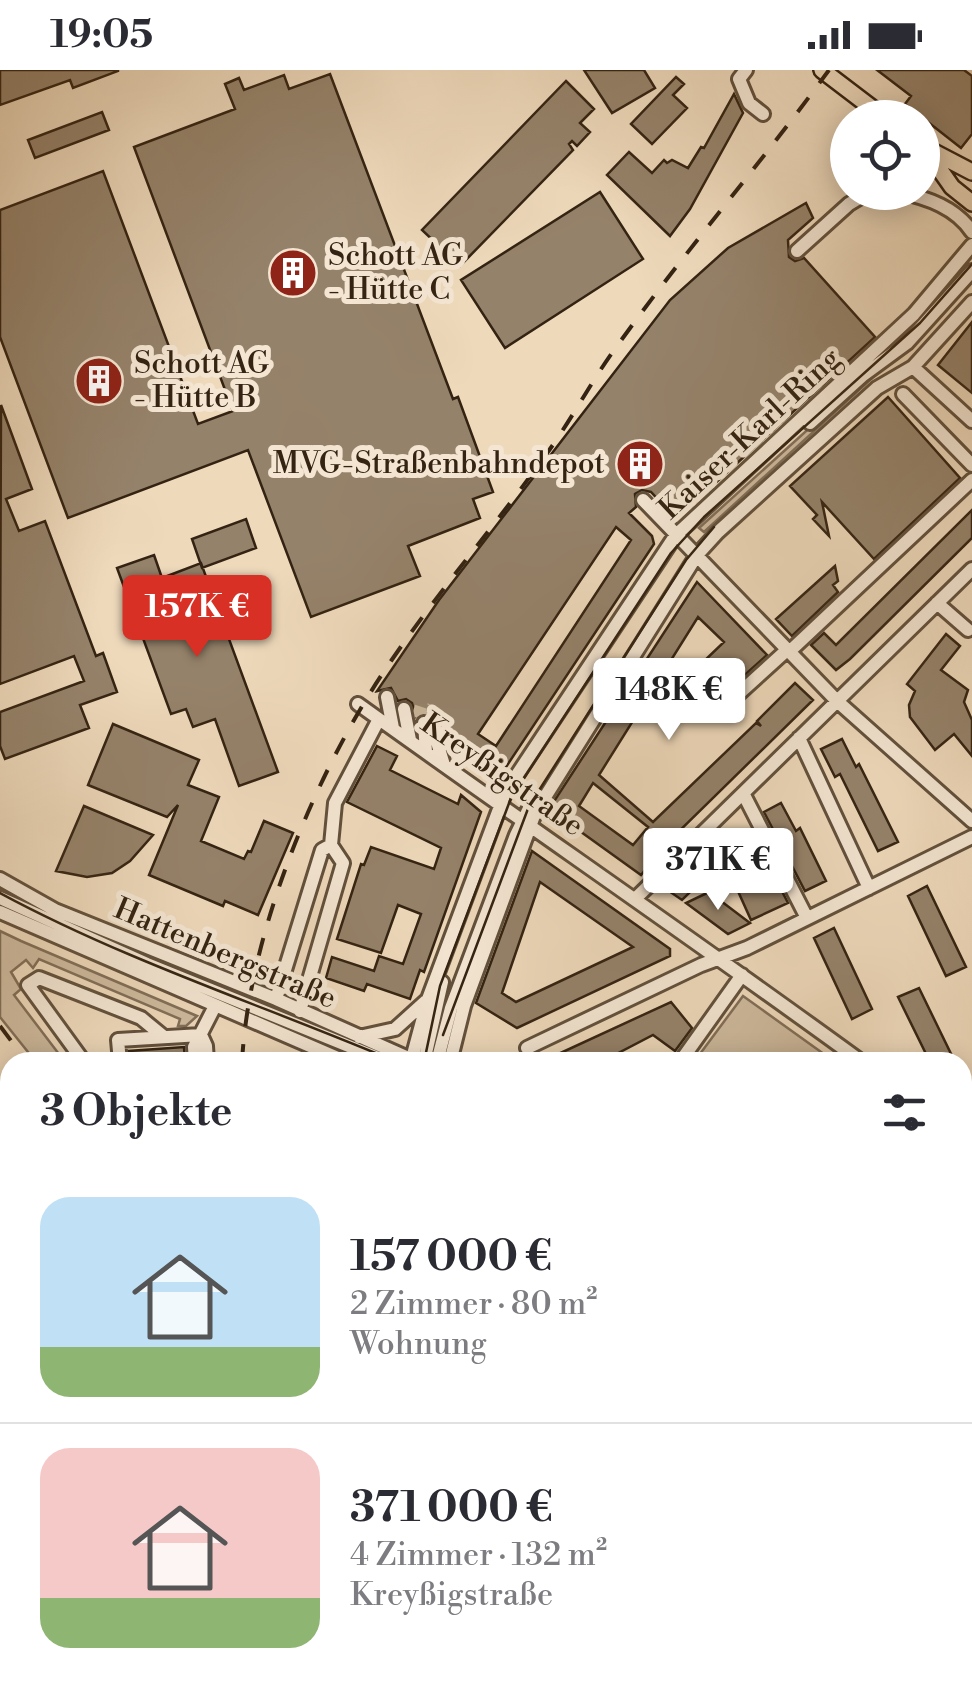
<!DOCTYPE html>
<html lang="de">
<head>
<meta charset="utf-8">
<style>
  body { margin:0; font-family:"Libre Bodoni",serif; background:#f2f2f3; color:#2b2b33; height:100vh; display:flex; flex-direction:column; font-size:38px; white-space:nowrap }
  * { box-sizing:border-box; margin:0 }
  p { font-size:32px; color:#7c7c81 }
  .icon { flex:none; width:55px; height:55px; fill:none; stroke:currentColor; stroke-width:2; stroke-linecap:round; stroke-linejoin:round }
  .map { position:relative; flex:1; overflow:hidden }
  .panel { position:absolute; left:0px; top:982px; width:972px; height:642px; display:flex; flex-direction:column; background:#fff; border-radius:30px 30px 0 0; box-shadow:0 5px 25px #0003 }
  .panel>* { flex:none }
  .tools { position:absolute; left:830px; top:30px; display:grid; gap:20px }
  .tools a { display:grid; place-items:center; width:110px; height:110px; border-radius:50%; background:#fff; box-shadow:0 5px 25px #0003; font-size:50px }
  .price { position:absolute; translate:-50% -85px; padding:0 22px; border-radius:10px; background:#fff; color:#222; font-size:32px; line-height:65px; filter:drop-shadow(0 2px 5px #0008) }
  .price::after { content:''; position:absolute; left:50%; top:60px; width:30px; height:22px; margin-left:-15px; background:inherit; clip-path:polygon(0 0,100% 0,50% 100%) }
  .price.on { background:#d93025; color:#fff }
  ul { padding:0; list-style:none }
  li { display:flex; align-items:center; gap:30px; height:250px; padding:0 40px }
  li+li { border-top:2px solid #e1e1e2 }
  li span { display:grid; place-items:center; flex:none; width:280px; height:200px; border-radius:30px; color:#555 }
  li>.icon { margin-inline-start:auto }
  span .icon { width:120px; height:120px; fill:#fffc; stroke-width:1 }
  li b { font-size:42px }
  h2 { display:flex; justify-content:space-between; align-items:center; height:120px; padding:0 40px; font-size:42px }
  .status { display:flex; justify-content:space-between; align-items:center; height:70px; padding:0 50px; background:#fff; direction:ltr }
  .status svg { height:28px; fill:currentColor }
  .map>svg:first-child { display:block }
  .green { fill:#ceba9e; stroke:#816e58; stroke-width:2.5 }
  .building { fill:#95826a; stroke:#342312; stroke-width:2.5; fill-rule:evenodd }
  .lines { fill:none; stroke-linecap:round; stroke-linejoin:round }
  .minor-tunnel { stroke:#c9b599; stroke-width:12; stroke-dasharray:12 6; stroke-linecap:butt }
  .minor-casing { stroke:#62503c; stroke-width:18 }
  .major-casing { stroke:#342312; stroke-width:20 }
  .minor { stroke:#f4e6d3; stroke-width:12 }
  .major { stroke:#eed9bb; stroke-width:15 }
  .tram { stroke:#342312; stroke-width:2.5 }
  .rail { stroke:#342312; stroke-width:4; stroke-dasharray:18 18; stroke-linecap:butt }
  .labels { text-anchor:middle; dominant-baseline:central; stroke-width:10; stroke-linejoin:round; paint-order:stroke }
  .poi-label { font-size:30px; fill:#342312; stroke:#f4e6d3; text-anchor:start }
  .street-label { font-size:30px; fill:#342312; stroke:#f4e6d3 }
</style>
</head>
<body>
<div class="status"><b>19:05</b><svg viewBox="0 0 49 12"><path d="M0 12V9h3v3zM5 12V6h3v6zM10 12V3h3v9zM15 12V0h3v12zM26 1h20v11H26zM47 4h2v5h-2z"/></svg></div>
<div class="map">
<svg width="972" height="1624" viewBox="0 0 972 1624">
  <rect width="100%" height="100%" fill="#eed9bb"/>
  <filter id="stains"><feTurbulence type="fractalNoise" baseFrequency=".002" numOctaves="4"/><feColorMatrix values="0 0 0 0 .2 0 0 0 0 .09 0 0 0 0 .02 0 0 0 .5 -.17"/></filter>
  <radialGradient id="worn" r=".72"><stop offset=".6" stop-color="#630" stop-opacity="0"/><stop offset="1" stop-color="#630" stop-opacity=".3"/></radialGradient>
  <path class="green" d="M868,305L871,309L704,462L699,458Z
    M0,861L21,871L197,946L186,956H178L180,949L39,889L33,898L26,890L11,902L21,919L14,925L65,992H36L0,947Z
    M743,926L835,992H694Z"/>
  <path class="building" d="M0,0H118V1L73,18L70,10L0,35Z
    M584,0H644L655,18L612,43Z
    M877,0H964L972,6V64L961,78L905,34L911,26Z
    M330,4L453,329L458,327L493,422L473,429L480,448L408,476L420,506L311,547L248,380L68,448L0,267V140L103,101L198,354L233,341L134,77L235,39L225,14L239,8L244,20L284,5L289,19Z
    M676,7L684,14L673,25L687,38L652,74L631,54Z
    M566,11L594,39L580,53L590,62L577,76L572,71L569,74L573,80L460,196L422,160Z
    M734,24L743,43L690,139L670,166L607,105L629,82L652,103L664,90L667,93L672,90L688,98L701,77L704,78Z
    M102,42L109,60L35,88L28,70Z
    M600,122L643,189L505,278L461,210Z
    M806,133L813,148L788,170L789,187L795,191L804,188L875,267L676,449L651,422L642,420L635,424L636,437L629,443L652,466L654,474L502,703L486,700L446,668L439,651L424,643L416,647L412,633L406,629L398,631L391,618L377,621L439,530L670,230L728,178ZM616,457L631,470L496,676L478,664Z
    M972,252V323L938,295Z
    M888,327L960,408L874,489L822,432L829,466L813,449L817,445L790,416Z
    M1,335L32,419L6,429L19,461L45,451L96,586L103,583L117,622L80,635L89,658L5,689L0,676V642L84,611L74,586L0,614Z
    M972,440V468L850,589L836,600L811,575L824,563L836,575Z
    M246,449L256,478L202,498L192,469Z
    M154,485L162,508L201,493L278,702L239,716L215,649L193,657L186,639L171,644L117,498Z
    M835,496L838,511L833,515L838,522L792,566L776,549Z
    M697,512L767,585L728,620L702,593L724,572L698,547L599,705L653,752L756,653L761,656L757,651L795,613L813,630L670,770L641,805L549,739ZM593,713L648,757L633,775L579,736Z
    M946,564L960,576L941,600L968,620L964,632L972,650V686L954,664L935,680L910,647L909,635L915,621L907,614Z
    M113,654L199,690L188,715L219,727L201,771L244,789L248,781L251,782L264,751L293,763L258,845L225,831L223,836L149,805L178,735L167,747L88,715Z
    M842,669L856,697L859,694L898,772L878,781L840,704L835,707L821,679Z
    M377,676L397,686L390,700L458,734L461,725L481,742L424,902L420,900L410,929L367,914L364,921L326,908L332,887L374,901L379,886L403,894L421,844L398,835L381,883L337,869L361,794L364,795L371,777L434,799L441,778L347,732Z
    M781,733L796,761L800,758L826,811L805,821L764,742Z
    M84,736L153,765L130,791L112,803L87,807L56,801Z
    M704,777L721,792L682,830L666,819L686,793Z
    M532,781L670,879V886L517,958L476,933ZM540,812L633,877L516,932L502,923Z
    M768,794L788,833L751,850L733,810Z
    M927,816L966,897L946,906L908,826Z
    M709,822L750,853L728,864L686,833Z
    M834,858L872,939L852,949L814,868Z
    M919,918L955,992H930L898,927Z
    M671,932L692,958L675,981L653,965L601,992H541Z
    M184,977L185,992H130L129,981Z"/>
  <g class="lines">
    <path class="minor-tunnel" d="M417,648L421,636
      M424,653L433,636"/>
    <g class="minor-casing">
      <path id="minor" d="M746,0L739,9L749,33L763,44
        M900,122C928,128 956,138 972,162
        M797,181L849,134L869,122
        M913,297L972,351
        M903,324L972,395
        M810,353L862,306L907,273L972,201
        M643,430L837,631L972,751
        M937,533L968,560
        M790,581L972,410
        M387,627L393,658
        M734,628L788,579
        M358,634C525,754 695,870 862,992
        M404,639L410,670
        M424,653L426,682
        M433,659L444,695
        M799,668L869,818
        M743,723L807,848
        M0,809L55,840L276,929L415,991
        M0,828L147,894L388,992
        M636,828L972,499
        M0,842L347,992
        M276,929L322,780L331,775
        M300,941L343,793L331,775L335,733L379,649
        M359,967L395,959L426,931
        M527,978L701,895L747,878L972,767
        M84,992L28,915L39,908L141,948L164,967
        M120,992L118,970L201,965L206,976L207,992
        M195,992L194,977L215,936
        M411,992L428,929L505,723L675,466L914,244L972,175
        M424,992L442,912
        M437,992L451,938L516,765L534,728
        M450,992L464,936L535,743L697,485L718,462L877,318L913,297L972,232
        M680,992L742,905
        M962,1067L972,1074
        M0,1084L10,1097
        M0,1189L10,1204
        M0,1324L10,1315
        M962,1400L972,1407
        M0,1593L10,1605
        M38,1615L45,1624
        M166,1615L167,1624
        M277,1615L284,1624
        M299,1615L306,1624
        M707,1615L713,1624
        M725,1615L734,1624
        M755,1615L762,1624
        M0,1620L10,1612
        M565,1624L577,1615
        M955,1624L972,1603"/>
    </g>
    <g class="major-casing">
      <path id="major" d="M822,0L885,48
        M924,77L952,117L972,133
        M926,78L972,102"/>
    </g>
    <use href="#minor" class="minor"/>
    <use href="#major" class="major"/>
    <path class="tram" d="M0,823C126,891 265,936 397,992
      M443,965L529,736L686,490L714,457
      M424,992L440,916L511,728L671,483L704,447L920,253L972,194
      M725,1615L734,1624"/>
    <path class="rail" d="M0,956L27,992
      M242,992C249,862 317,698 391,591C441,518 499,451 550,379C572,348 590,314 612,283C681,186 759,96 829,0
      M0,1020L10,1033
      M0,1059L10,1072
      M0,1106L10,1119
      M437,1615L445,1624
      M462,1615L469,1624"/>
  </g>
  <defs>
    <g id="building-disc" transform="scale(2.5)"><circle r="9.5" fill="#8f2418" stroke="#f4e6d3"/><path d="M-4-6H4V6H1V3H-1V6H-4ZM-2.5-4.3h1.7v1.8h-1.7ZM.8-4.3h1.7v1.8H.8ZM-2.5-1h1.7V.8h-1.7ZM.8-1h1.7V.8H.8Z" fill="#fff"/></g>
  </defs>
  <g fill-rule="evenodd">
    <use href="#building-disc" x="293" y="203"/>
    <use href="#building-disc" x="99" y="311"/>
    <use href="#building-disc" x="640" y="394"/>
  </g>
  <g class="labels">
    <g class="poi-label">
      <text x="328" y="186">Schott AG<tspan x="328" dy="34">- Hütte C</tspan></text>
      <text x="134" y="294">Schott AG<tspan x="134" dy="34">- Hütte B</tspan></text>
      <text x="605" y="394" text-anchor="end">MVG-Straßenbahndepot</text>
    </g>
    <g class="street-label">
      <text transform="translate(750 364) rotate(-43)">Kaiser-Karl-Ring</text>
      <text transform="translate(502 705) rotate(35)">Kreyßigstraße</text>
      <text transform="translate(225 884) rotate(23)">Hattenbergstraße</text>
    </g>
  </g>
  <rect width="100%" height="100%" filter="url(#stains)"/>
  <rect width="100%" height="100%" fill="url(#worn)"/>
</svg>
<div class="tools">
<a><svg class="icon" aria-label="locate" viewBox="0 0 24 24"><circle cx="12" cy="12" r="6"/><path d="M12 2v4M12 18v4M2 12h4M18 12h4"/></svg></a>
</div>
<b class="price on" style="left:197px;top:590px">157K €</b>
<b class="price" style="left:669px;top:673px">148K €</b>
<b class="price" style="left:718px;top:843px">371K €</b>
<section class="panel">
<h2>3 Objekte<svg class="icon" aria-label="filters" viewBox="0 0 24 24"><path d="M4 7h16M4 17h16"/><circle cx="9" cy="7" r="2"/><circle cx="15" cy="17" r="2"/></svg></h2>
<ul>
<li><span style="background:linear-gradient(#bfe0f5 75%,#8fb573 0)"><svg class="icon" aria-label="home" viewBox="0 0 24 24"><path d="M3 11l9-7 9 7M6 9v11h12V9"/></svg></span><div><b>157 000 €</b><p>2 Zimmer · 80 m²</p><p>Wohnung</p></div></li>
<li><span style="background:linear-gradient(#f6c9c9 75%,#8fb573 0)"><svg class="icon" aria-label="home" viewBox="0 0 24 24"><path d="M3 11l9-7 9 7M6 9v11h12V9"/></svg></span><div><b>371 000 €</b><p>4 Zimmer · 132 m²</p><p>Kreyßigstraße</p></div></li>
</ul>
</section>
</div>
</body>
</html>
